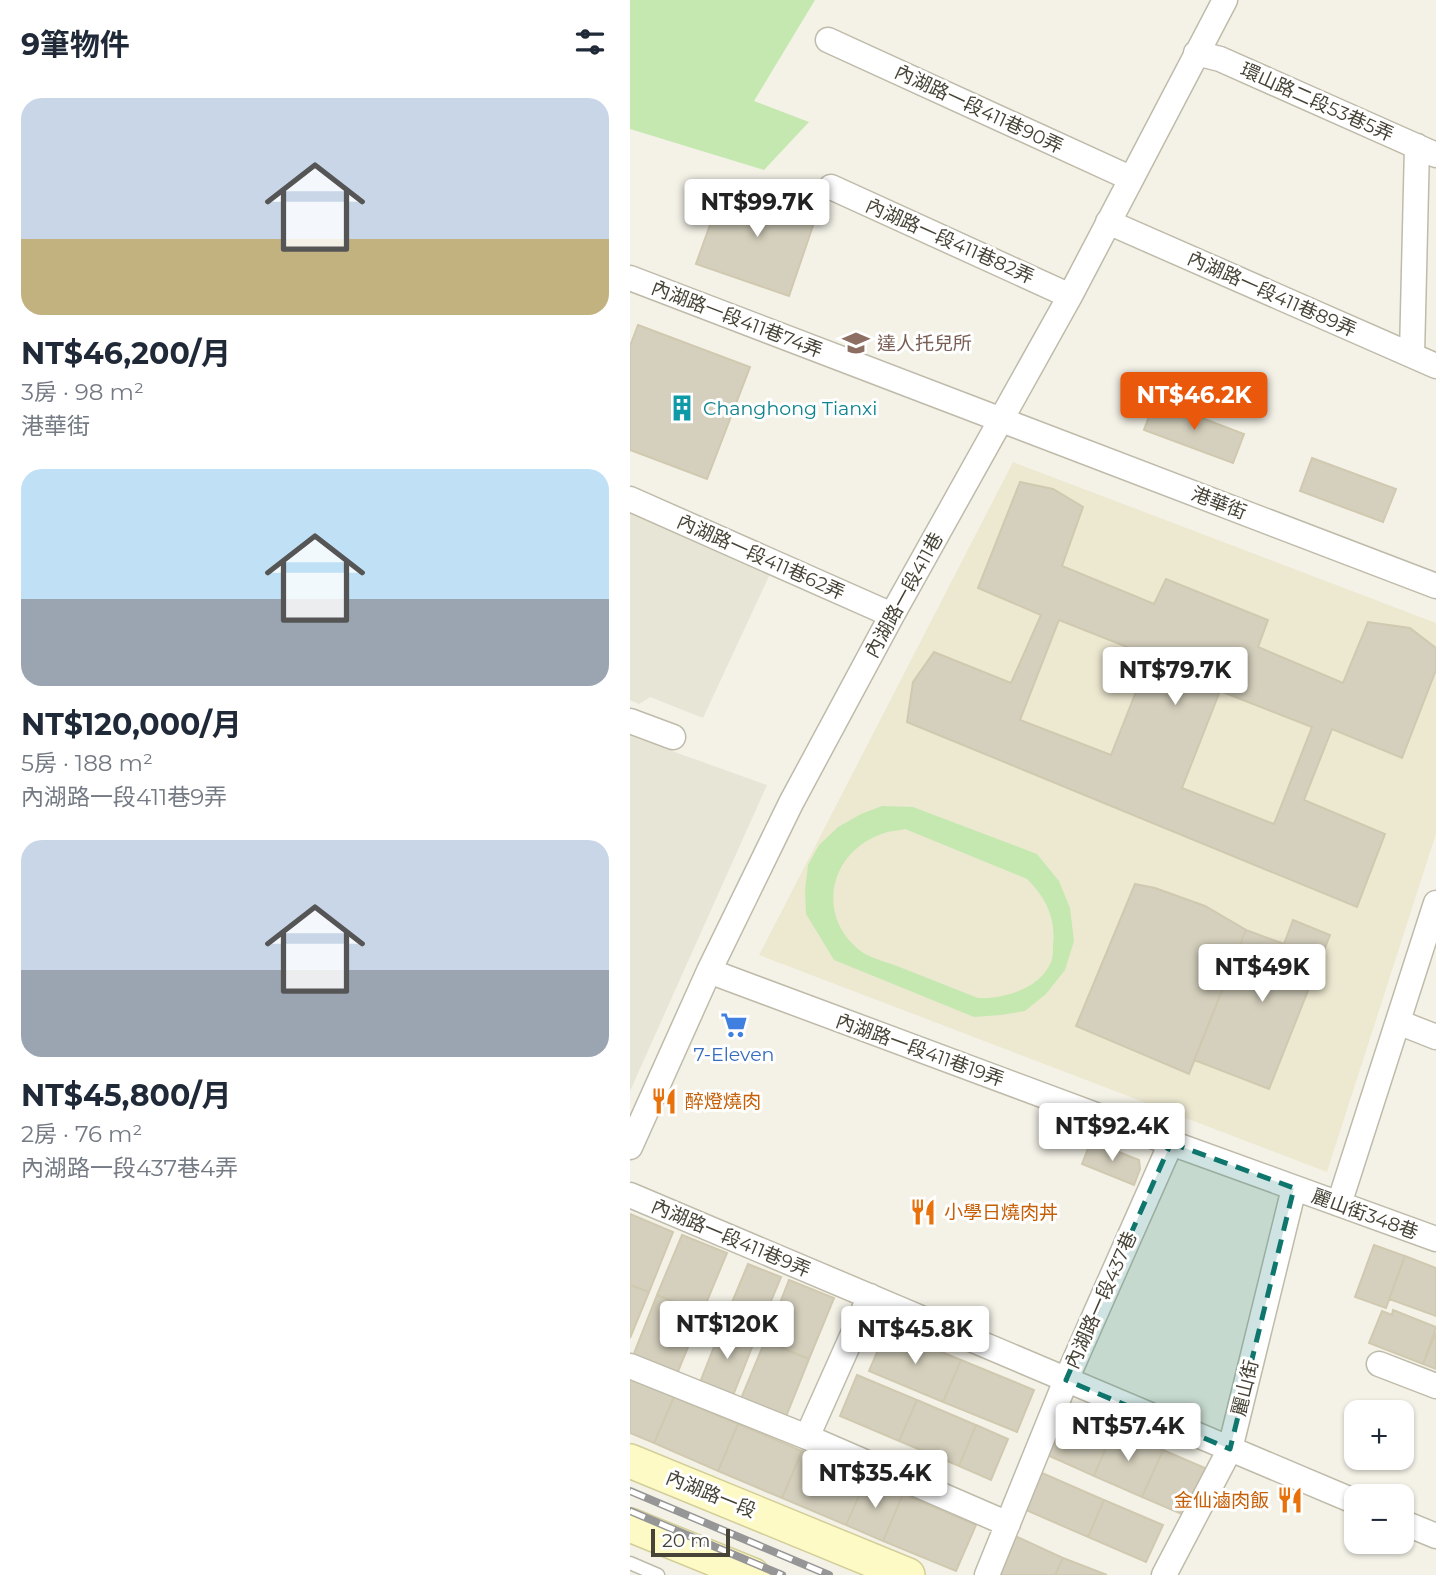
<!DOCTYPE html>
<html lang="zh-TW">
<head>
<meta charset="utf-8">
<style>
  body { margin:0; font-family:Montserrat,"Noto Sans TC",sans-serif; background:#f6f6f7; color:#1f2937; height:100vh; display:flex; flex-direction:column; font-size:26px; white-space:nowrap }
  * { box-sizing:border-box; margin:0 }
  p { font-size:23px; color:#747a83 }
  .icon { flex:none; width:38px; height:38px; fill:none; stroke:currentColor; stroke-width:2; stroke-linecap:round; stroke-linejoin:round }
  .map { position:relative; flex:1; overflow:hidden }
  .side { display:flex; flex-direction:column; background:#fff; width:630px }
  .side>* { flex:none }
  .buttons { position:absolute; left:714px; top:1400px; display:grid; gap:14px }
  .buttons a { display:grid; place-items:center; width:70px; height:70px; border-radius:14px; background:#fff; box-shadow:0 2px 5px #0004; font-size:35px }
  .scale { position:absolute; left:21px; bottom:18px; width:79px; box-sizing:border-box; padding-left:7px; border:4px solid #474336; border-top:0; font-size:19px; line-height:24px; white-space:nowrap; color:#474336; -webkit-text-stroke:5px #fff; paint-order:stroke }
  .price { position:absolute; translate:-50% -60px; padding:0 16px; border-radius:7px; background:#fff; color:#222; font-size:23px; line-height:46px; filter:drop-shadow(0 2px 4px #0008) }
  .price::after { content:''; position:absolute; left:50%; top:42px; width:21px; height:16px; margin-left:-10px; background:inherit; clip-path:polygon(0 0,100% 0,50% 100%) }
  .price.selected { background:#ea580c; color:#fff }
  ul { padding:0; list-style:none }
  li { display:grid; align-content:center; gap:14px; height:371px; padding:0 21px }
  li span { display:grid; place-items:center; height:217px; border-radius:21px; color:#555 }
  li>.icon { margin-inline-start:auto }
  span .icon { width:126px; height:126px; fill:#fffc; stroke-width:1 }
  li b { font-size:30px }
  h2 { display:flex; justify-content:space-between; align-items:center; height:84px; padding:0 21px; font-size:30px }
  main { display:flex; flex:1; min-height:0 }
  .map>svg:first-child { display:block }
  .residential { fill:#e7e5d5 }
  .education { fill:#ede9d1 }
  .green { fill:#c5e8b0; fill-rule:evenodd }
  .building { fill:#d5d0bd; stroke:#d0c9b0; stroke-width:2; fill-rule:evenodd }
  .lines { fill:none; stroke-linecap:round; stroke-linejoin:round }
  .lane-casing { stroke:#bfbbaa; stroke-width:15 }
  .street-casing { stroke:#bfbbaa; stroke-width:27 }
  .secondary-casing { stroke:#d3cd97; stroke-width:36 }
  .lane { stroke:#fff; stroke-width:12 }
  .street { stroke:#fff; stroke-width:24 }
  .secondary { stroke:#fefac6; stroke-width:33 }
  .rail-casing { stroke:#969696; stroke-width:8 }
  .rail { stroke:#fff; stroke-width:5; stroke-dasharray:16; stroke-linecap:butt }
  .marked { fill:#0f766e; fill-opacity:0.2; stroke:#0f766e; stroke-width:5; stroke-dasharray:14 9; stroke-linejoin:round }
  .labels { text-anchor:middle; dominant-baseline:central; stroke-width:6; stroke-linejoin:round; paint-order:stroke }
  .street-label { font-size:19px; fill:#474336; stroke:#fff }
  .education-label { font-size:19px; fill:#785e54; stroke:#fff; text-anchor:start }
  .culture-label { font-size:19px; fill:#0d838f; stroke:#fff; text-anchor:start }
  .shop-label { font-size:19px; fill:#366cbe; stroke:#fff }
  .food-label { font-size:19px; fill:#c56008; stroke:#fff; text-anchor:start }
</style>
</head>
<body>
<main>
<section class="side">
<h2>9筆物件<svg class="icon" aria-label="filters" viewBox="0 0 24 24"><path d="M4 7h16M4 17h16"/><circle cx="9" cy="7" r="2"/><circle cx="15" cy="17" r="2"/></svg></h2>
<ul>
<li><span style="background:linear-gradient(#c9d6e8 65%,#c2b280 0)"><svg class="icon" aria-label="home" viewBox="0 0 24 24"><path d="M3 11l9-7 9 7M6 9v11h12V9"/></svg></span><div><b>NT$46,200/月</b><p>3房 · 98 m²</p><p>港華街</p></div></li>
<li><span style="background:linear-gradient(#bfe0f5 60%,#9aa5b1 0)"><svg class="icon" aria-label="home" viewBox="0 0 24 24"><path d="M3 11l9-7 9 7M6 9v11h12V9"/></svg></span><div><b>NT$120,000/月</b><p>5房 · 188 m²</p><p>內湖路一段411巷9弄</p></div></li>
<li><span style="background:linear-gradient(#c9d6e8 60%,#9aa5b1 0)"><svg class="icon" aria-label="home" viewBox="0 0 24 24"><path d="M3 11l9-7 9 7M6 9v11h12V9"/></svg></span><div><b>NT$45,800/月</b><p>2房 · 76 m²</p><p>內湖路一段437巷4弄</p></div></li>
</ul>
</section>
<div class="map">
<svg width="806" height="1575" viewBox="0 0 806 1575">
  <rect width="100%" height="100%" fill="#f4f2e7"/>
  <path class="residential" d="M0,514L140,574L73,718L20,697L9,704L0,700Z
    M0,736L137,785L0,1091Z"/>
  <path class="education" d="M383,462L806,623V834L697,1172L129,955Z"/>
  <path class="green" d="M0,0H185L124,101L179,122L134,170L0,129Z
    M252,806L283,807L407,854L429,881L440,908L444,941L435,970L416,994L395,1011L371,1015L344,1017L204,960L176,914L175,890L178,865L189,845L208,827L231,814ZM275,829L397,879C416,898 426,918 423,946C423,950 423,958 421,962C410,989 373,999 348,998C321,987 294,977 267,966C256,962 241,958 232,952C186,918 198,855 249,835C257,831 267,831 275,829Z"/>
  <path class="building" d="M95,183L187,214L159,296L66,264Z
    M8,325L120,367L77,479L0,450V346Z
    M525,400L614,434L603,463L514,430Z
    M682,458L766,489L753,522L670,491Z
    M390,482L423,489L453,507L432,566L524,604L536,579L638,620L628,647L713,683L738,622L780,628L806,648V670L772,758L702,729L674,800L755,834L727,907L277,722L283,682L304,652L381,683L411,615L348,588ZM429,620L520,656L481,755L390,720ZM590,691L682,727L644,824L552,788Z
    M505,884L525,888L575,906L616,930L559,1074L446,1026Z
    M663,920L700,935L639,1089L564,1060L616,930L654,944Z
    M461,1141L509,1160L510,1169L504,1185L452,1164Z
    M0,1214L43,1232L19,1292L0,1285Z
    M52,1235L97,1253L72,1313L27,1295Z
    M744,1245L775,1256L756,1308L725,1297Z
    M775,1256L806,1268V1316L759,1299Z
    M118,1264L151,1277L126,1337L93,1324Z
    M159,1280L204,1298L179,1359L135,1341Z
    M0,1285L19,1292L0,1338Z
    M27,1295L72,1313L47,1374L3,1356Z
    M763,1310L806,1327L793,1364L739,1343L752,1311L762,1315Z
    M93,1324L126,1337L102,1398L69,1385Z
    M257,1329L331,1360L313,1402L239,1371Z
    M806,1332V1369L793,1364Z
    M135,1341L179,1359L155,1419L110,1401Z
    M331,1360L404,1390L387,1432L313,1402Z
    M227,1375L287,1400L269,1441L210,1416Z
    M0,1378L44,1397L24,1443L0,1433Z
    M44,1397L108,1424L88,1471L24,1443Z
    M287,1400L346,1425L329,1466L269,1441Z
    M435,1407L484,1428L464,1476L415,1454Z
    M108,1424L172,1451L152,1498L88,1471Z
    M346,1425L378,1439L361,1480L329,1466Z
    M484,1428L533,1450L512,1497L464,1476Z
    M533,1450L582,1471L561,1518L512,1497Z
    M172,1451L237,1478L216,1525L152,1498Z
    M412,1473L474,1500L458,1537L396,1510Z
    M237,1478L273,1494L253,1541L216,1525Z
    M273,1494L346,1525L326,1571L253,1541Z
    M474,1500L533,1525L516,1562L458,1537Z
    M372,1530L433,1558L425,1575H352Z
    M433,1558L477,1575H425Z"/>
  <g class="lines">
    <g class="lane-casing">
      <path id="lane" d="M0,1563L28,1575"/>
    </g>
    <g class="street-casing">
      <path id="street" d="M198,40L500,178
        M566,53L590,59L806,155
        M201,187L440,296
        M478,222L806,366
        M0,278L806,586
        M782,355L787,146
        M0,499L262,615
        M0,721L43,737
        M79,971L541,1143L806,1239
        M768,1022L806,1037
        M0,1147L79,971L161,803L262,615L440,296L595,0
        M0,1195L726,1502
        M709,1204L806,903
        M749,1364L806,1386
        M0,1366L177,1437L378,1524
        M177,1437L240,1296
        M772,1522L806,1536
        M357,1575L436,1380L541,1143
        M534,1575L600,1449L664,1188"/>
    </g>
    <g class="secondary-casing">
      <path id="secondary" d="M0,1461L278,1575
        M0,1525L123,1575"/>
    </g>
    <use href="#lane" class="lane"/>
    <use href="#street" class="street"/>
    <use href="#secondary" class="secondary"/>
    <g class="rail-casing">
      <path id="rail" d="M0,1491L199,1575
        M0,1511L152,1575"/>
    </g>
    <use href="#rail" class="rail"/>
  </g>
  <path class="marked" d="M541,1143L664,1188L600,1449L436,1380Z"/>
  <defs>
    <g id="school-bare" transform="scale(2.1)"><path d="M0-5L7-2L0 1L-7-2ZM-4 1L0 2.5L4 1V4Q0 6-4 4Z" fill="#8d6e63" stroke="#fff" stroke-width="2.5" paint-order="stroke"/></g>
    <g id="building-bare" transform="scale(2.1)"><path d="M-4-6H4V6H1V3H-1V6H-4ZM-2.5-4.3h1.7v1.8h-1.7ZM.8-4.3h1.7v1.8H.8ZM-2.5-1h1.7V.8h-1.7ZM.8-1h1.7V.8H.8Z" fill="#0f9aa8" stroke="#fff" stroke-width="2.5" paint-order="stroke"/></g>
    <g id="supermarket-bare" transform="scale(2.1)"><path d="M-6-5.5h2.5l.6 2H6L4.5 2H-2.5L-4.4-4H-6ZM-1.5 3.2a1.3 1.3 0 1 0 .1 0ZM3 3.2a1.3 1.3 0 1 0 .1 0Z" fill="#3f7fe0" stroke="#fff" stroke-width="2.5" paint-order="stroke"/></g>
    <g id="restaurant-bare" transform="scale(2.1)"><path d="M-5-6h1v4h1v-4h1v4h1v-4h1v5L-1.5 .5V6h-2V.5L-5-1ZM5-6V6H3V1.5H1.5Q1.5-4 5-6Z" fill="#e8710a" stroke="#fff" stroke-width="2.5" paint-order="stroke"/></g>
  </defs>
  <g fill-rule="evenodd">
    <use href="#school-bare" x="226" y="343"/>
    <use href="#building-bare" x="52" y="408"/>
    <use href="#supermarket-bare" x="104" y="1025"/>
    <use href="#restaurant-bare" x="34" y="1101"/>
    <use href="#restaurant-bare" x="293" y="1212"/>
    <use href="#restaurant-bare" x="660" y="1500"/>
  </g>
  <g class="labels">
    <g class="street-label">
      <text transform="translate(687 102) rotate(24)">環山路二段53巷5弄</text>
      <text transform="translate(349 109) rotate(25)">內湖路一段411巷90弄</text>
      <text transform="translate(320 241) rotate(24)">內湖路一段411巷82弄</text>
      <text transform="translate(642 294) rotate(24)">內湖路一段411巷89弄</text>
      <text transform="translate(107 319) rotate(21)">內湖路一段411巷74弄</text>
      <text transform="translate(589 503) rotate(21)">港華街</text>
      <text transform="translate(131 557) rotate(24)">內湖路一段411巷62弄</text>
      <text transform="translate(274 595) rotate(-61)">內湖路一段411巷</text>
      <text transform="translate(290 1050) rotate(20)">內湖路一段411巷19弄</text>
      <text transform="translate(735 1214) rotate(20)">麗山街348巷</text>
      <text transform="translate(101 1238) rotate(23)">內湖路一段411巷9弄</text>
      <text transform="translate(471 1300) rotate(-66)">內湖路一段437巷</text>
      <text transform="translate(615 1388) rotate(-76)">麗山街</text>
      <text transform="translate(81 1494) rotate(22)">內湖路一段</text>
    </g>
    <g class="education-label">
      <text x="247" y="343">達人托兒所</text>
    </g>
    <g class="culture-label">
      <text x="73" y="408">Changhong Tianxi</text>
    </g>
    <g class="shop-label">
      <text x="104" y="1054">7-Eleven</text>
    </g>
    <g class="food-label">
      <text x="55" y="1101">醉燈燒肉</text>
      <text x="314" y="1212">小學日燒肉丼</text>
      <text x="639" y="1500" text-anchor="end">金仙滷肉飯</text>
    </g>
  </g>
</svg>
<div class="buttons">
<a>+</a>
<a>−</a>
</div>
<div class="scale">20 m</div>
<b class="price" style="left:127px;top:239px">NT$99.7K</b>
<b class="price selected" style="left:564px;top:432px">NT$46.2K</b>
<b class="price" style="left:545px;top:707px">NT$79.7K</b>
<b class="price" style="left:632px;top:1004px">NT$49K</b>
<b class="price" style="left:482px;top:1163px">NT$92.4K</b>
<b class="price" style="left:97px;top:1361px">NT$120K</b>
<b class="price" style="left:285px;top:1366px">NT$45.8K</b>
<b class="price" style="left:498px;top:1463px">NT$57.4K</b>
<b class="price" style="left:245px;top:1510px">NT$35.4K</b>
</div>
</main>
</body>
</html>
